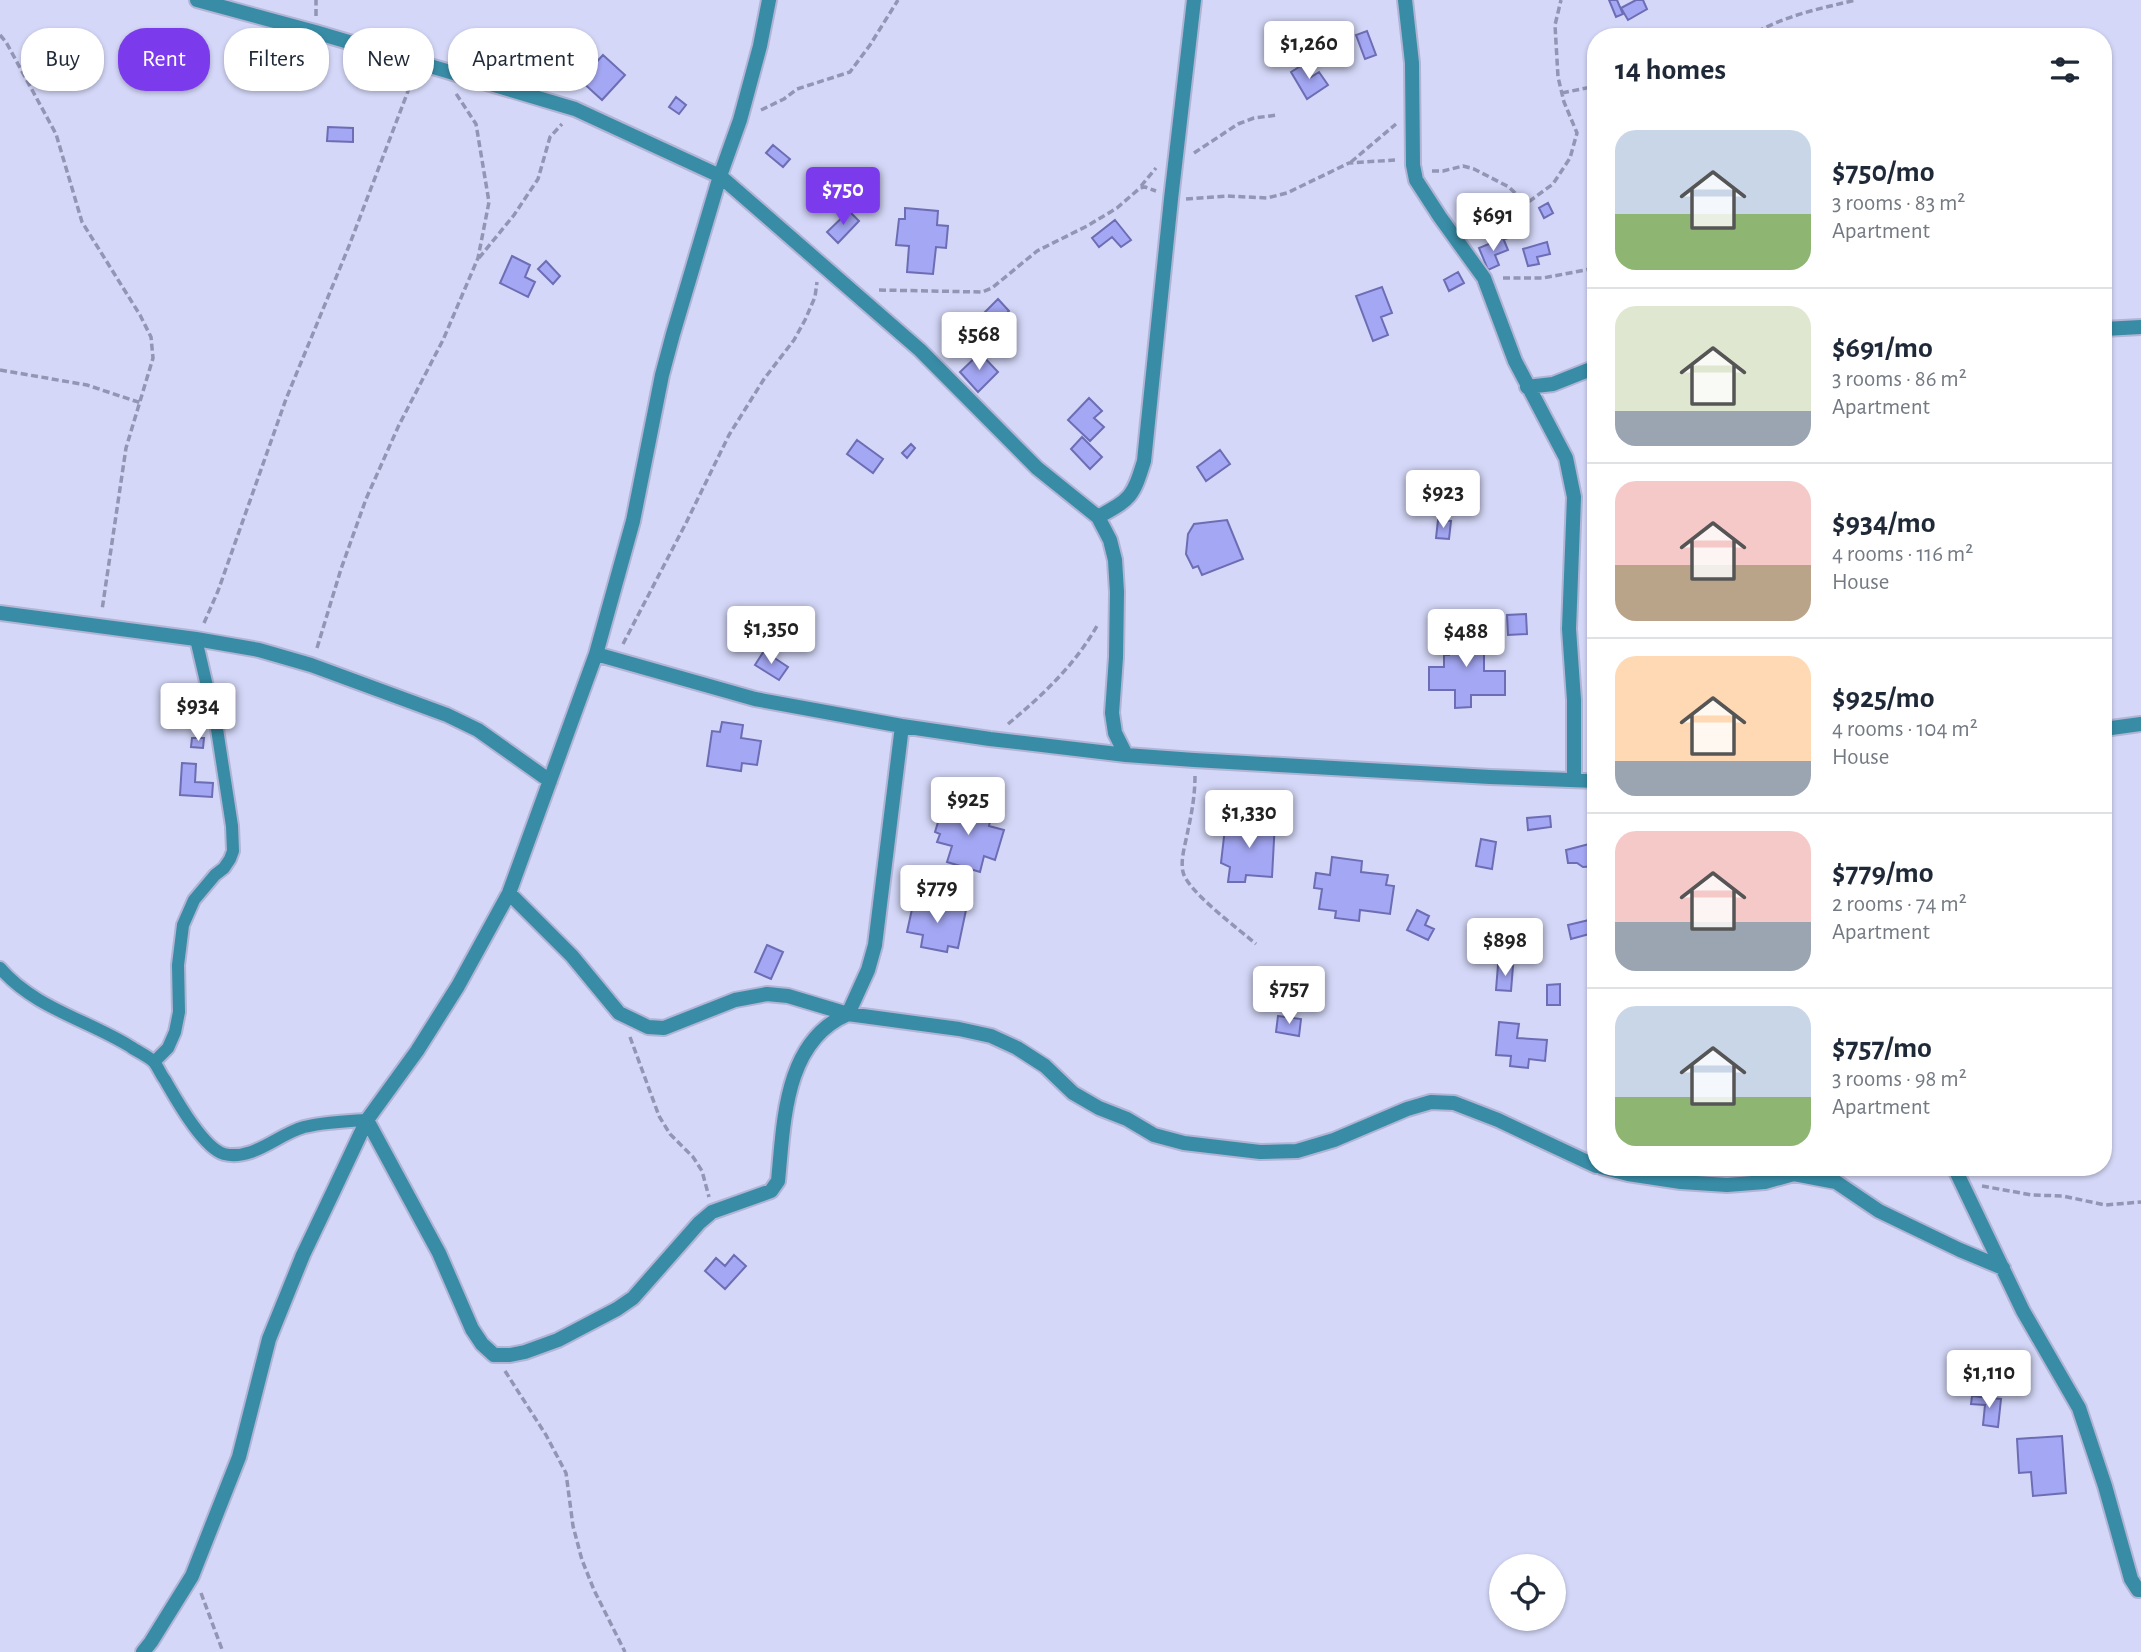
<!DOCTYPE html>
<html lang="en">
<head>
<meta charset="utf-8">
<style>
  body { margin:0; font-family:"Alegreya Sans",sans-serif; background:#f6f6f7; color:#1f2937; height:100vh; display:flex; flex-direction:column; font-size:26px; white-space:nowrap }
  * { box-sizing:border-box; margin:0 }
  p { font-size:23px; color:#747a83 }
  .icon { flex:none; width:38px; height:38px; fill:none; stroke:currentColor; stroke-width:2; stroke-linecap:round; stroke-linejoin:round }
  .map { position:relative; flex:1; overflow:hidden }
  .drawer { position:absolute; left:1587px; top:28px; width:525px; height:1148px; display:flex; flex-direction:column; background:#fff; border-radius:28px; box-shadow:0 2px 5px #0004 }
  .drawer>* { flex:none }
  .banner { position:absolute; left:21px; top:28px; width:665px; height:63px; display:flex; gap:14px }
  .fabs { position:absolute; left:1489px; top:1554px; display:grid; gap:14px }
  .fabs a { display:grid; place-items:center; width:77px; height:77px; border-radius:50%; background:#fff; box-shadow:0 2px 5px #0004; font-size:35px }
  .price { position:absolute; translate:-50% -60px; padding:0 16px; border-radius:7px; background:#fff; color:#222; font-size:23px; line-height:46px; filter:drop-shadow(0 2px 4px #0008) }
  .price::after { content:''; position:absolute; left:50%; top:42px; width:21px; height:16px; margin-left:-10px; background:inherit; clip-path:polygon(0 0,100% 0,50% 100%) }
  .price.selected { background:#7c3aed; color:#fff }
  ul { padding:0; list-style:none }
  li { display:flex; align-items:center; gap:21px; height:175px; padding:0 28px }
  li+li { border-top:2px solid #e0e1e3 }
  li span { display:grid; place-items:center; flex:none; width:196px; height:140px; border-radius:21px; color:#555 }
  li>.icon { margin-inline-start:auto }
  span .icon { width:84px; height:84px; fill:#fffc; stroke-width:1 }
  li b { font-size:30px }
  h2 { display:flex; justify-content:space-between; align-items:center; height:84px; padding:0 28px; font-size:30px }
  .chip { padding:0 24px; border-radius:28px; background:#fff; box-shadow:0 2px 5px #0004; font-size:24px; line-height:63px }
  .chip.selected { background:#7c3aed; color:#fff }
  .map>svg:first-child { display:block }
  .building { fill:#a4a7f3; stroke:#6c6db4; stroke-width:2 }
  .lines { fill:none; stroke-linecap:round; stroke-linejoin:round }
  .lane-casing { stroke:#b1b4d4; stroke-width:16 }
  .street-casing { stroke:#b1b4d4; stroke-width:18 }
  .path { stroke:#9395b5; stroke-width:3.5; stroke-dasharray:7 3.5; stroke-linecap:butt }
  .lane { stroke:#388ca6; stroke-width:12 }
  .street { stroke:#388ca6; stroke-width:14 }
</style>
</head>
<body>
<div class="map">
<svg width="2141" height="1652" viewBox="0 0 2141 1652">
  <rect width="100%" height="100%" fill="#d4d7f7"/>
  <path class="building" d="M1609,0H1617L1623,14L1616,17Z
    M1636,0H1643L1647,9L1628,20L1621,8Z
    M1367,31L1376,55L1365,59L1356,35Z
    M603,55L625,75L602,100L580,80Z
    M1304,64L1311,77L1319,72L1328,85L1307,99L1291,72Z
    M676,97L686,105L679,114L669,107Z
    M328,127L353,128V142L327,141Z
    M773,145L790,159L783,167L766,153Z
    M1548,203L1553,213L1544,218L1539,208Z
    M905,208L938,211L937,225L948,226L946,248L936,247L933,274L907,272L909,246L896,245L899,219H905Z
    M849,211L859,221L838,243L827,232Z
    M1115,220L1131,240L1121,247L1112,237L1099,247L1092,238Z
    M1513,221L1518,235L1505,239L1500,226Z
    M1503,238L1508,250L1495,255L1499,265L1488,270L1479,248Z
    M1547,242L1550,254L1537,257L1539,264L1528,266L1523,249Z
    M512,256L530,265L525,277L535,282L528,297L500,283Z
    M546,261L560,276L553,284L538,269Z
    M1458,272L1464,283L1449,291L1444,280Z
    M1382,287L1392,313L1381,317L1388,335L1373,341L1356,296Z
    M998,299L1009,311L989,329L979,318Z
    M992,329L1004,341L995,349L984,336Z
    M980,353L998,372L978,392L960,372Z
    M1089,398L1102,411L1094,418L1104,427L1090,441L1068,420Z
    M1082,437L1102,457L1090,469L1071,449Z
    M857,440L883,459L873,473L847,454Z
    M911,444L915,448L907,458L902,453Z
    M1220,450L1230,464L1206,481L1197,467Z
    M1227,520L1243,559L1202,575L1198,566L1193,568L1186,554L1188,534L1194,524Z
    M1438,520L1451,521L1449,539L1436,538Z
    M1526,614L1527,634L1508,635L1507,615Z
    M1484,628V671H1505V695H1471V707L1455,708V690H1429V667H1444V655H1449L1448,629Z
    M764,651L788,667L779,680L755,665Z
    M722,722L743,725L741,738L761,741L757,765L742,763L741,771L707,766L712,731L720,732Z
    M192,738H204L203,748L191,747Z
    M182,763L196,764L195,782L213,783L212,797L180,795Z
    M944,803L991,818L989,826L1004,830L995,860L984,856L980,872L947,862L952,846L937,842L940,834L935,832Z
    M1550,816L1551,827L1528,830L1527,818Z
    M1244,820L1275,821L1272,877L1246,875L1245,882H1228L1230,867L1221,863L1225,828L1243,829Z
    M1481,839L1496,842L1492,869L1476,866Z
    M1593,843L1596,853V866L1583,867L1577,863H1568L1566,850Z
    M1332,857L1362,861L1361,872L1388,875L1386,885L1394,886L1390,914L1360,910L1359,921L1335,918L1336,911L1319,909L1322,889L1314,888L1316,873L1330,875Z
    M914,900L966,910L958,948L948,946L947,952L921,947L923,935L907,932Z
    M1417,910L1429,916L1425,925L1434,929L1428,940L1407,930Z
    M1589,920L1593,933L1571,939L1568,925Z
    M767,945L783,952L771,979L755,972Z
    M1498,965L1513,966L1511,991L1496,990Z
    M1560,984V1005H1547V985Z
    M1278,1016L1301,1019L1299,1036L1276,1032Z
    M1499,1022L1519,1024L1517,1038L1547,1040L1545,1061L1529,1059L1528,1068L1510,1066L1511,1056L1496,1055Z
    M734,1255L746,1266L725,1289L705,1271L716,1258L725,1266Z
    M1972,1396L2001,1399L1998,1427L1983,1425L1985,1405L1971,1404Z
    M2062,1436L2066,1493L2033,1496L2031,1472L2019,1473L2017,1439Z"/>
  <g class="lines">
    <g class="lane-casing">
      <path id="lane" d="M0,968C34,1008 88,1020 131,1047C138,1052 148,1056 154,1062C158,1067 161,1075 165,1080C176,1099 203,1148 224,1154C253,1161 278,1134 304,1127C325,1122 346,1121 367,1120
        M154,1062L168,1048L175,1032L179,1012L178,965L183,925L194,900L215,875L224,868L230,859L233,851L232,826L217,729L196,639"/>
    </g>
    <g class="street-casing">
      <path id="street" d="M197,0L315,32L575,109L720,176L920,350L1037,468L1098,517L1110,540L1115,560L1117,592L1116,657L1112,713L1115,733L1126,755
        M1405,0L1412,63L1413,165L1416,180L1440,217L1484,278L1515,361L1566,458L1574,497L1569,629L1574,700V780
        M2104,329L2141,327
        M1527,387L1553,384L1596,367
        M1098,517C1131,499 1133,497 1144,461L1171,199L1194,0
        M0,613L196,639L259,650L311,665L447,715L478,730L550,781
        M596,654L755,699L902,726L990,739L1126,755L1194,760L1490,777L1596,781
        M2104,729L2141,724
        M509,893L572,956L619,1013L648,1027L664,1028L735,1000L767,994L788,996L848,1014L959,1029L991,1036L1017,1048L1045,1066L1073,1093L1099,1108L1127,1119L1154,1135L1184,1143L1260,1152L1297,1151L1334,1140L1407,1109L1431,1102L1454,1103L1498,1120L1596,1166
        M367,1120L439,1253L472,1329L482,1344L494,1355H510L525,1352L558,1340L617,1309L633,1298L699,1223L712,1212L771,1191L778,1181C784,1122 784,1041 848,1014L868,970L875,945L902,726
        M1601,1167L1628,1174L1681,1182L1727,1185L1765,1182L1794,1174L1836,1182L1879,1211L1960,1250L2003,1268
        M1954,1167L2023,1311L2079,1408L2105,1486L2131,1579L2138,1590H2141
        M143,1652L151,1642L192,1576L239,1457L269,1339L303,1255L334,1190L367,1120L417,1051L458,986L509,893L596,654L633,521L662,375L673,334L720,176L740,120L760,46L769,0"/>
    </g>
    <path class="path" d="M316,16V0
      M0,35L6,42L56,134L82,222L140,315L151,337L153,358L126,448L102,610
      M1748,37C1782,16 1818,9 1856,0
      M1562,93L1596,86
      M761,110L784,99L797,89L850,72L870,45L898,0
      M1194,153L1238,124L1254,118L1277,115
      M1351,162L1396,124
      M1432,171H1443L1463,166L1474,169L1509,187L1527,205
      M1141,186L1156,168
      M1186,199L1227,196L1267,198L1287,193L1349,163L1395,160
      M1512,214L1553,184L1570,158L1577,133L1564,102L1558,77L1555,25L1561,0
      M479,258L514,215L538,179L550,137L562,124
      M1503,278H1543L1596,268
      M879,290L982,292L992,288L1037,251L1087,226L1117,208L1140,188L1145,187L1156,191
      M0,370L87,385L141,403
      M204,623L218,591L286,399L349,246L413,78
      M623,644L686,523L729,435L764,379L794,340L805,320L815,297L817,282
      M317,648L341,569L366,499L399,425L443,340L478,258L489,202L476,124L455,92
      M1008,724C1043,695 1076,664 1098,624
      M1195,776C1195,794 1192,812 1188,830C1186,842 1180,859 1183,872C1187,891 1240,930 1256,944
      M630,1037L659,1116L670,1134L693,1157L702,1171L709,1197
      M1982,1186L2032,1195L2063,1196L2105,1205L2141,1202
      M505,1371L546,1435L566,1473L573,1526L582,1560L594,1590L625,1652
      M201,1593L223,1652"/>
    <use href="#lane" class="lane"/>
    <use href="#street" class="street"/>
  </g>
</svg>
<div class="fabs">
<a><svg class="icon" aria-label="locate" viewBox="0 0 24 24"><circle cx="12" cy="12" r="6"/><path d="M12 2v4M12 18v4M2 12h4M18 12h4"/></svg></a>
</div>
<b class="price" style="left:1309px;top:81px">$1,260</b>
<b class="price selected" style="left:843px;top:227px">$750</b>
<b class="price" style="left:1493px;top:253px">$691</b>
<b class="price" style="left:979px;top:372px">$568</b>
<b class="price" style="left:1443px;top:530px">$923</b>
<b class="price" style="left:771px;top:666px">$1,350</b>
<b class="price" style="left:1466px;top:669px">$488</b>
<b class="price" style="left:198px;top:743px">$934</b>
<b class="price" style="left:968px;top:837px">$925</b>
<b class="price" style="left:1249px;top:850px">$1,330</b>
<b class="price" style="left:937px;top:925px">$779</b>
<b class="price" style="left:1505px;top:978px">$898</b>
<b class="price" style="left:1289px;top:1026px">$757</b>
<b class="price" style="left:1989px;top:1410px">$1,110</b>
<div class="banner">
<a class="chip">Buy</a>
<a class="chip selected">Rent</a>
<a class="chip">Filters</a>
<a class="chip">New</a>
<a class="chip">Apartment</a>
</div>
<section class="drawer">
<h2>14 homes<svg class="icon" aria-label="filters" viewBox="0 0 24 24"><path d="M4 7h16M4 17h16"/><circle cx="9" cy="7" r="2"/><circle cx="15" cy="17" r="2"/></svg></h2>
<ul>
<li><span style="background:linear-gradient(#c9d6e8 60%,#8fb573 0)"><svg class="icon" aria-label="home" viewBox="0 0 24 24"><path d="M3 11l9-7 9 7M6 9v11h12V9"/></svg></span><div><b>$750/mo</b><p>3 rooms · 83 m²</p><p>Apartment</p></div></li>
<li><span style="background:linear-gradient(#dfe7d0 75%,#9aa5b1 0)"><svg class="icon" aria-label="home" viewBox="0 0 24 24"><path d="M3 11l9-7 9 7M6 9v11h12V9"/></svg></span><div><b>$691/mo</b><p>3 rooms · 86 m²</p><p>Apartment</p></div></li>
<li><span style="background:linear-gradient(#f6c9c9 60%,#b9a48a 0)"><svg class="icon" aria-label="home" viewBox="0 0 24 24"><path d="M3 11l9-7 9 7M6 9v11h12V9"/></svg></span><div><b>$934/mo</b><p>4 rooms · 116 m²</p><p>House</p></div></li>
<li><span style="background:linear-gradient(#ffd9b3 75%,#9aa5b1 0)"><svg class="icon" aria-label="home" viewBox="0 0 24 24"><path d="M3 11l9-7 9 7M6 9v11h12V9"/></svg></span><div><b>$925/mo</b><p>4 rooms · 104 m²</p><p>House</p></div></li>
<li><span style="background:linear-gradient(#f6c9c9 65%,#9aa5b1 0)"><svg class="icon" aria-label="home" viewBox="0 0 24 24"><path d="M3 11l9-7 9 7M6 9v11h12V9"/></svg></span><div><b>$779/mo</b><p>2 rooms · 74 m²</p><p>Apartment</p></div></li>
<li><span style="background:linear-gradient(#c9d6e8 65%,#8fb573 0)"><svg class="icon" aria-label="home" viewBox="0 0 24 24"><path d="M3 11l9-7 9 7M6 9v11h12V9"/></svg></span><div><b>$757/mo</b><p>3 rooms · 98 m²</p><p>Apartment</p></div></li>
</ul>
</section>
</div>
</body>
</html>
